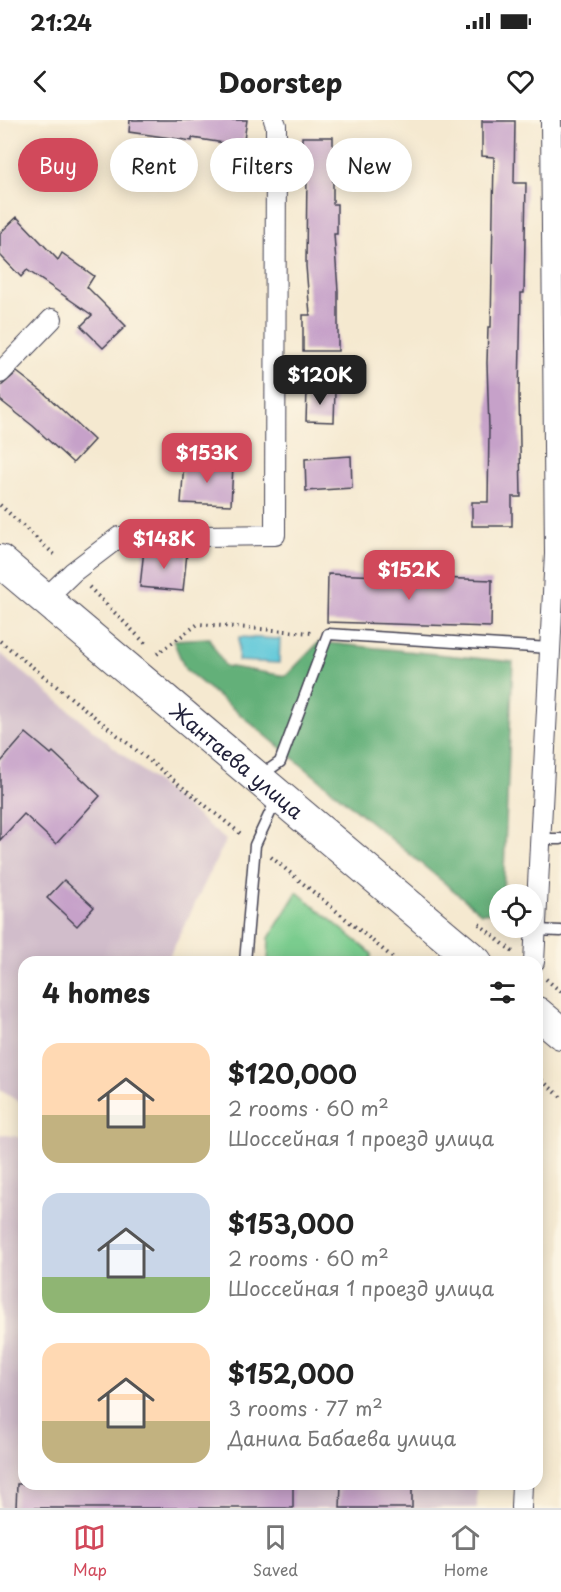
<!DOCTYPE html>
<html lang="en">
<head>
<meta charset="utf-8">
<style>
  body { margin:0; font-family:"Playpen Sans",sans-serif; background:#f2f2f2; color:#222; height:100vh; display:flex; flex-direction:column; font-size:22px; white-space:nowrap }
  * { box-sizing:border-box; margin:0 }
  p { font-size:20px; color:#767676 }
  .icon { flex:none; width:33px; height:33px; fill:none; stroke:currentColor; stroke-width:2; stroke-linecap:round; stroke-linejoin:round }
  .map { position:relative; flex:1; overflow:hidden }
  .sheet { position:absolute; left:18px; top:836px; width:525px; height:534px; display:flex; flex-direction:column; background:#fff; border-radius:18px; box-shadow:0 3px 15px #0003 }
  .sheet>* { flex:none }
  .hud { position:absolute; left:18px; top:18px; width:525px; height:54px; display:flex; gap:12px }
  .buttons { position:absolute; left:489px; top:764px; display:grid; gap:12px }
  .buttons a { display:grid; place-items:center; width:54px; height:54px; border-radius:50%; background:#fff; box-shadow:0 3px 15px #0003; font-size:30px }
  .price { position:absolute; translate:-50% -51px; padding:0 14px; border-radius:12px; background:#d1495b; color:#fff; font-size:20px; line-height:39px; filter:drop-shadow(0 2px 3px #0008) }
  .price::after { content:''; position:absolute; left:50%; top:36px; width:18px; height:14px; margin-left:-9px; background:inherit; clip-path:polygon(0 0,100% 0,50% 100%) }
  .price.current { background:#222; color:#fff }
  ul { padding:0; list-style:none }
  li { display:flex; align-items:center; gap:18px; height:150px; padding:0 24px }
  li span { display:grid; place-items:center; flex:none; width:168px; height:120px; border-radius:18px; color:#555 }
  li>.icon { margin-inline-start:auto }
  span .icon { width:72px; height:72px; fill:#fffc; stroke-width:1 }
  li b { font-size:26px }
  h2 { display:flex; justify-content:space-between; align-items:center; height:72px; padding:0 24px; font-size:26px }
  .pill { padding:0 21px; border-radius:27px; background:#fff; box-shadow:0 3px 15px #0003; font-size:21px; line-height:54px }
  .pill.current { background:#d1495b; color:#fff }
  .status { display:flex; justify-content:space-between; align-items:center; height:42px; padding:0 30px; background:#fff; direction:ltr }
  .status svg { height:16px; fill:currentColor }
  header { display:flex; justify-content:space-between; align-items:center; height:78px; padding:0 24px; background:#fff; font-size:27px; font-weight:700 }
  .tabs { display:flex; justify-content:space-around; align-items:center; height:84px; border-top:2px solid #e0e0e0; background:#fff; font-size:16px; color:#767676 }
  .tabs a { display:grid; justify-items:center; gap:3px }
  .tabs .current { color:#d1495b }
  .map>svg:first-child { display:block }
  .industrial { fill:#d1bdcb }
  .green { fill:#7acc8e; stroke:#4e7764; stroke-width:1.5 }
  .forest { fill:#63b079; stroke:#42695a; stroke-width:1.5 }
  .water { fill:#5ec8d9; stroke:#40758a; stroke-width:1.5 }
  .building { fill:#c6a1c9 }
  .lines { fill:none; stroke-linecap:round; stroke-linejoin:round }
  .service-casing { stroke:#424051; stroke-width:13 }
  .minor-casing { stroke:#424051; stroke-width:22 }
  .primary-casing { stroke:#424051; stroke-width:34 }
  .path { stroke:#424051; stroke-width:4; stroke-dasharray:1.5 4.5; stroke-linecap:butt }
  .service { stroke:#fff; stroke-width:10 }
  .minor { stroke:#fff; stroke-width:20 }
  .primary { stroke:#fff; stroke-width:32 }
  .labels { text-anchor:middle; dominant-baseline:central; stroke-width:6; stroke-linejoin:round; paint-order:stroke }
  .street-label { font-size:20px; fill:#22223b; stroke:#fcf5e5 }
</style>
</head>
<body>
<div class="status"><b>21:24</b><svg viewBox="0 0 49 12"><path d="M0 12V9h3v3zM5 12V6h3v6zM10 12V3h3v9zM15 12V0h3v12zM26 1h20v11H26zM47 4h2v5h-2z"/></svg></div>
<header><svg class="icon" aria-label="back" viewBox="0 0 24 24"><path d="M15 5l-7 7 7 7"/></svg>Doorstep<svg class="icon" aria-label="heart" viewBox="0 0 24 24"><path d="M12 20l-8-8c-3-5 5-10 8-4 3-6 11-1 8 4z"/></svg></header>
<div class="map">
<svg width="561" height="1388" viewBox="0 0 561 1388">
  <rect width="100%" height="100%" fill="#fcf5e5"/>
  <filter id="ink" filterUnits="userSpaceOnUse"><feTurbulence type="fractalNoise" baseFrequency=".0167" numOctaves="2"/><feDisplacementMap in="SourceGraphic" scale="12" xChannelSelector="R" yChannelSelector="G"/><feConvolveMatrix kernelMatrix="1 2 1 2 8 2 1 2 1" color-interpolation-filters="sRGB"/></filter>
  <filter id="wash" filterUnits="userSpaceOnUse"><feTurbulence type="fractalNoise" baseFrequency=".008" numOctaves="4" result="noise"/><feDisplacementMap in="SourceGraphic" scale="24" xChannelSelector="R" yChannelSelector="G"/><feGaussianBlur stdDeviation="1.35" result="paint"/><feColorMatrix in="noise" values="0 0 0 0 0 0 0 0 0 0 0 0 0 0 0 0 0 1.4 0 .05"/><feComposite in="paint" operator="in"/></filter>
  <g filter="url(#wash)">
    <rect width="100%" height="100%" fill="#f5e9d0"/>
    <path class="industrial" d="M0,533L226,720L167,841L24,842V985L0,970Z
      M0,1014L24,1018V1364H477V1388H0Z"/>
    <path class="green" d="M297,772L372,834L370,841H268L269,818Z"/>
    <path class="forest" d="M209,518L225,546L286,556L319,522L513,542L503,774H500L499,792L481,793L185,549L173,520Z"/>
    <path class="water" d="M239,517L280,519L279,543L238,541Z"/>
    <g id="blocks">
      <path class="building" d="M130,0H247L243,26L192,18V21L129,12Z
        M482,1H515L514,63H526L524,173H521L519,274L521,377H512V406H472V382H488L489,309L487,243L488,207H491L494,37L482,36Z
        M302,17H333V84H337V114H334L338,171V231H303V195H310L306,146L307,50H302Z
        M17,97L58,140L62,133L94,156L87,167L126,206L103,228L81,206L92,195L27,150L21,157L0,135V113Z
        M17,252L44,273L94,320L73,343L33,306L0,280V267Z
        M307,270L335,271L334,302L306,301Z
        M351,336L352,368L306,371L305,339Z
        M184,342L233,345L231,385L181,383Z
        M144,429L187,433L183,471L140,467Z
        M328,454L492,460L491,507L327,502Z
        M26,613L51,634L53,632L100,676L56,724L24,694L0,720V643Z
        M64,760L94,787L77,806L47,778Z
        M17,1364H293V1388H16Z
        M341,1364H412V1388H340Z"/>
    </g>
  </g>
  <g filter="url(#ink)">
    <use href="#blocks" fill-opacity="0" stroke="#424051" stroke-width="1.5"/>
    <g class="lines">
      <g class="service-casing">
        <path id="service" d="M260,656L280,642L328,514L550,528
          M540,719H561
          M535,810L561,811
          M245,842L255,725L277,678"/>
      </g>
      <g class="minor-casing">
        <path id="minor" d="M0,253L52,199
          M45,479L73,452L119,417L275,415L276,5L274,0
          M534,842L555,434L551,0
          M521,1388L522,1364"/>
      </g>
      <g class="primary-casing">
        <g id="primary">
          <path id="s1" d="M0,441L476,842"/>
          <path d="M537,893L561,913"/>
        </g>
      </g>
      <path class="path" d="M0,385L57,437
        M89,467L147,525
        M0,521L241,714
        M157,534L198,504L311,513
        M271,737L398,842
        M479,804L513,832
        M546,859L561,872
        M537,956L561,977"/>
      <use href="#service" class="service"/>
      <use href="#minor" class="minor"/>
      <use href="#primary" class="primary"/>
    </g>
  </g>
  <g class="labels">
    <g class="street-label">
      <text stroke="none"><textPath href="#s1" startOffset="310">Жантаева улица</textPath></text>
    </g>
  </g>
</svg>
<div class="buttons">
<a><svg class="icon" aria-label="locate" viewBox="0 0 24 24"><circle cx="12" cy="12" r="6"/><path d="M12 2v4M12 18v4M2 12h4M18 12h4"/></svg></a>
</div>
<b class="price current" style="left:320px;top:286px">$120K</b>
<b class="price" style="left:207px;top:364px">$153K</b>
<b class="price" style="left:164px;top:450px">$148K</b>
<b class="price" style="left:409px;top:481px">$152K</b>
<div class="hud">
<a class="pill current">Buy</a>
<a class="pill">Rent</a>
<a class="pill">Filters</a>
<a class="pill">New</a>
</div>
<section class="sheet">
<h2>4 homes<svg class="icon" aria-label="filters" viewBox="0 0 24 24"><path d="M4 7h16M4 17h16"/><circle cx="9" cy="7" r="2"/><circle cx="15" cy="17" r="2"/></svg></h2>
<ul>
<li><span style="background:linear-gradient(#ffd9b3 60%,#c2b280 0)"><svg class="icon" aria-label="home" viewBox="0 0 24 24"><path d="M3 11l9-7 9 7M6 9v11h12V9"/></svg></span><div><b>$120,000</b><p>2 rooms · 60 m²</p><p>Шоссейная 1 проезд улица</p></div></li>
<li><span style="background:linear-gradient(#c9d6e8 70%,#8fb573 0)"><svg class="icon" aria-label="home" viewBox="0 0 24 24"><path d="M3 11l9-7 9 7M6 9v11h12V9"/></svg></span><div><b>$153,000</b><p>2 rooms · 60 m²</p><p>Шоссейная 1 проезд улица</p></div></li>
<li><span style="background:linear-gradient(#ffd9b3 65%,#c2b280 0)"><svg class="icon" aria-label="home" viewBox="0 0 24 24"><path d="M3 11l9-7 9 7M6 9v11h12V9"/></svg></span><div><b>$152,000</b><p>3 rooms · 77 m²</p><p>Данила Бабаева улица</p></div></li>
</ul>
</section>
</div>
<nav class="tabs">
<a class="current"><svg class="icon" aria-label="map" viewBox="0 0 24 24"><path d="M3 6l6-2 6 2 6-2v14l-6 2-6-2-6 2zM9 4v14M15 6v14"/></svg>Map</a>
<a><svg class="icon" aria-label="saved" viewBox="0 0 24 24"><path d="M7 4h10v16l-5-4-5 4z"/></svg>Saved</a>
<a><svg class="icon" aria-label="home" viewBox="0 0 24 24"><path d="M3 11l9-7 9 7M6 9v11h12V9"/></svg>Home</a>
</nav>
</body>
</html>
